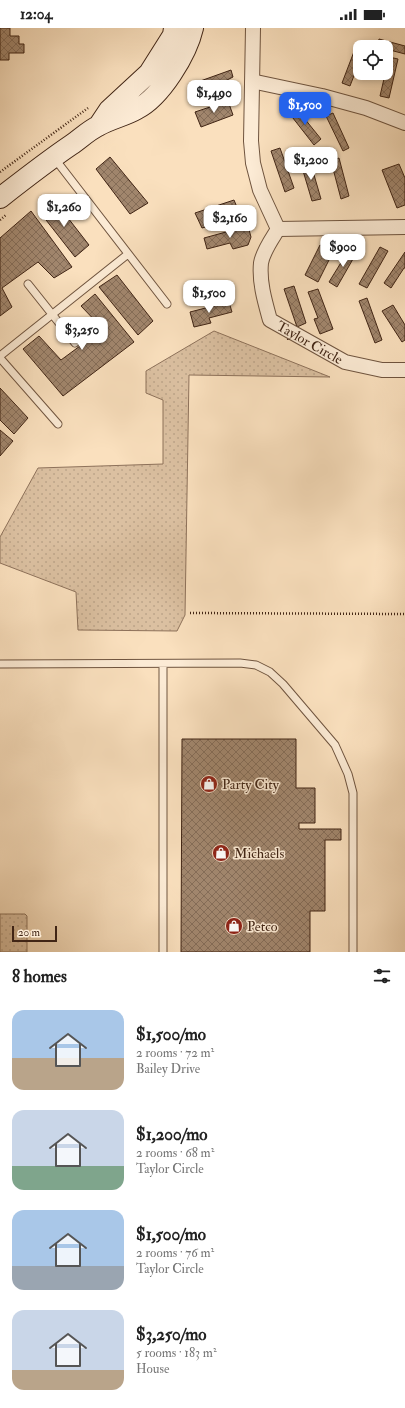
<!DOCTYPE html>
<html lang="en">
<head>
<meta charset="utf-8">
<style>
  body { margin:0; font-family:"IM FELL Double Pica",serif; background:#f2f2f2; color:#222; height:100vh; display:flex; flex-direction:column; font-size:15px; white-space:nowrap }
  * { box-sizing:border-box; margin:0 }
  p { font-size:13px; color:#767676 }
  .icon { flex:none; width:22px; height:22px; fill:none; stroke:currentColor; stroke-width:2; stroke-linecap:round; stroke-linejoin:round }
  .map { position:relative; height:924px; overflow:hidden }
  .side { display:flex; flex-direction:column; background:#fff; flex:1 }
  .side>* { flex:none }
  .buttons { position:absolute; left:353px; top:12px; display:grid; gap:8px }
  .buttons a { display:grid; place-items:center; width:40px; height:40px; border-radius:8px; background:#fff; box-shadow:0 2px 6px #0003; font-size:20px }
  .scale { position:absolute; left:12px; bottom:10px; width:45px; box-sizing:border-box; padding-left:4px; border:2px solid #412515; border-top:0; font-size:11px; line-height:14px; white-space:nowrap; color:#412515; -webkit-text-stroke:3px #fcebd5; paint-order:stroke }
  .price { position:absolute; translate:-50% -34px; padding:0 9px; border-radius:8px; background:#fff; color:#222; font-size:13px; line-height:26px; filter:drop-shadow(0 1px 2px #0008) }
  .price::after { content:''; position:absolute; left:50%; top:24px; width:12px; height:9px; margin-left:-6px; background:inherit; clip-path:polygon(0 0,100% 0,50% 100%) }
  .price.on { background:#2563eb; color:#fff }
  ul { padding:0; list-style:none }
  li { display:flex; align-items:center; gap:12px; height:100px; padding:0 12px }
  li span { display:grid; place-items:center; flex:none; width:112px; height:80px; border-radius:12px; color:#555 }
  li>.icon { margin-inline-start:auto }
  span .icon { width:48px; height:48px; fill:#fffc; stroke-width:1 }
  li b { font-size:17px }
  h2 { display:flex; justify-content:space-between; align-items:center; height:48px; padding:0 12px; font-size:17px }
  .status { display:flex; justify-content:space-between; align-items:center; height:28px; padding:0 20px; background:#fff; direction:ltr }
  .status svg { height:11px; fill:currentColor }
  .map>svg:first-child { display:block }
  .grass { fill:url(#grass-dots); stroke:#8e725b }
  .building { fill:url(#building-cross-hatch); stroke:#412515 }
  .lines { fill:none; stroke-linecap:round; stroke-linejoin:round }
  .lane-casing { stroke:#6f543f; stroke-width:9 }
  .street-casing { stroke:#6f543f; stroke-width:16 }
  .secondary-casing { stroke:#412515; stroke-width:22 }
  .path { stroke:#412515; stroke-width:2.5; stroke-dasharray:1 2; stroke-linecap:butt }
  .lane { stroke:#fcebd5; stroke-width:7 }
  .street { stroke:#fcebd5; stroke-width:14 }
  .secondary { stroke:#fcebd5; stroke-width:20 }
  .labels { text-anchor:middle; dominant-baseline:central; stroke-width:3; stroke-linejoin:round; paint-order:stroke }
  .street-label { font-size:14px; fill:#412515; stroke:#fcebd5 }
  .poi-label { font-size:14px; fill:#412515; stroke:#fcebd5; text-anchor:start }
</style>
</head>
<body>
<div class="status"><b>12:04</b><svg viewBox="0 0 49 12"><path d="M0 12V9h3v3zM5 12V6h3v6zM10 12V3h3v9zM15 12V0h3v12zM26 1h20v11H26zM47 4h2v5h-2z"/></svg></div>
<div class="map">
<svg width="405" height="924" viewBox="0 0 405 924">
  <defs>
    <pattern id="grass-dots" width="8" height="8" patternUnits="userSpaceOnUse"><rect width="8" height="8" fill="#dbc0a1"/><path d="M2 2h.1M6 6h.1" fill="none" stroke="#bda58a" stroke-width="1.8" stroke-linecap="round"/></pattern>
    <pattern id="building-cross-hatch" width="8" height="8" patternUnits="userSpaceOnUse"><rect width="8" height="8" fill="#a1866d"/><path d="M0 0l8 8M0 8l8-8" fill="none" stroke="#856d58"/></pattern>
  </defs>
  <rect width="100%" height="100%" fill="#fae0be"/>
  <filter id="stains"><feTurbulence type="fractalNoise" baseFrequency=".005" numOctaves="4"/><feColorMatrix values="0 0 0 0 .2 0 0 0 0 .09 0 0 0 0 .02 0 0 0 .5 -.17"/></filter>
  <radialGradient id="worn" r=".72"><stop offset=".6" stop-color="#630" stop-opacity="0"/><stop offset="1" stop-color="#630" stop-opacity=".3"/></radialGradient>
  <path class="grass" d="M214,303L330,349L189,347L185,587L177,603L78,602L76,564L0,535V509L38,440L163,436V372L146,365V343Z
    M0,886H25L27,888V924H0Z"/>
  <path class="building" d="M0,0H10V8H19V16H24V25H9V32H0Z
    M379,11L405,18V26L386,21V19H377Z
    M355,21L360,23V32L350,58L342,55Z
    M389,29L398,31L389,70L380,68Z
    M231,42L233,49L225,53L228,61L204,70L201,62L195,65L192,56Z
    M228,73L233,87L201,99L195,84Z
    M296,80L321,111L314,117L289,85Z
    M333,85L349,120L343,123L326,88Z
    M280,120L294,160L285,164L271,123Z
    M110,129L148,175L130,186L96,141Z
    M339,130L349,168L341,171L331,133Z
    M310,133L321,171L312,173L301,136Z
    M399,136L405,150V177L397,180L382,142Z
    M54,172L89,217L75,229L39,183Z
    M234,172L241,189L202,200L195,185Z
    M31,183L72,239L54,250L38,234L2,260L12,279L0,288V210Z
    M248,198L251,209L248,217L233,221L230,215L207,221L204,210Z
    M320,217L333,224L318,254L305,247Z
    M380,219L388,223L367,260L359,256Z
    M350,220L357,224L337,259L329,254Z
    M405,224V240H404L391,260L384,255Z
    M117,247L153,293L138,307L99,259Z
    M294,258L306,295L297,299L284,261Z
    M318,261L333,301L320,306L314,291L318,290L308,264Z
    M95,266L134,314L63,368L23,321L39,308L61,332L103,301L81,278Z
    M367,270L382,312L375,315L359,273Z
    M229,274L232,284L209,290L211,295L194,299L190,284Z
    M393,277L405,297V312L402,314L382,283Z
    M0,360L28,390L14,406L0,392Z
    M0,402L13,413L0,428Z
    M182,711H296V760H315V795H299V801H341V812H325V883H310V924H181Z"/>
  <g class="lines">
    <g class="lane-casing">
      <path id="lane" d="M55,131L167,276
        M28,256L75,315
        M0,328L128,226
        M0,330L58,396
        M0,636L240,635L256,637L270,644L283,656L335,717L348,746L353,765V924
        M163,924V636"/>
    </g>
    <g class="street-casing">
      <g id="street">
        <path d="M253,0L251,113L253,135L260,162L278,201"/>
        <path d="M252,55L256,54L322,68L366,80L405,95"/>
        <path id="s1" d="M278,201C272,211 263,223 261,235C259,254 265,274 270,292L345,334L382,342H405"/>
        <path d="M278,201L405,199"/>
      </g>
    </g>
    <g class="secondary-casing">
      <path id="secondary" d="M99,97L109,82L149,45L173,7L174,0
        M0,170C23,152 46,134 71,117C80,111 88,103 98,98C110,91 125,88 137,81C161,69 187,26 193,0"/>
    </g>
    <path class="path" d="M0,144L88,80
      M0,192L6,187
      M190,585L405,586"/>
    <use href="#lane" class="lane"/>
    <use href="#street" class="street"/>
    <use href="#secondary" class="secondary"/>
  </g>
  <defs>
    <g id="shop-disc" transform="scale(0.9)"><circle r="9.5" fill="#8f2418" stroke="#fcebd5"/><path d="M-5-2.5h2.3a2.7 3.5 0 0 1 5.4 0H5L5.5 6h-11ZM-1.5-2.5h3a1.5 2.3 0 0 0-3 0Z" fill="#fff"/></g>
  </defs>
  <g fill-rule="evenodd">
    <use href="#shop-disc" x="209" y="756"/>
    <use href="#shop-disc" x="221" y="825"/>
    <use href="#shop-disc" x="234" y="898"/>
  </g>
  <g class="labels">
    <g class="street-label">
      <text stroke="none"><textPath href="#s1" startOffset="142">Taylor Circle</textPath></text>
    </g>
    <g class="poi-label">
      <text x="222" y="756">Party City</text>
      <text x="234" y="825">Michaels</text>
      <text x="247" y="898">Petco</text>
    </g>
  </g>
  <rect width="100%" height="100%" filter="url(#stains)"/>
  <rect width="100%" height="100%" fill="url(#worn)"/>
</svg>
<div class="buttons">
<a><svg class="icon" aria-label="locate" viewBox="0 0 24 24"><circle cx="12" cy="12" r="6"/><path d="M12 2v4M12 18v4M2 12h4M18 12h4"/></svg></a>
</div>
<div class="scale">20 m</div>
<b class="price" style="left:214px;top:86px">$1,490</b>
<b class="price on" style="left:305px;top:98px">$1,500</b>
<b class="price" style="left:311px;top:153px">$1,200</b>
<b class="price" style="left:64px;top:200px">$1,260</b>
<b class="price" style="left:230px;top:211px">$2,160</b>
<b class="price" style="left:343px;top:240px">$900</b>
<b class="price" style="left:209px;top:286px">$1,500</b>
<b class="price" style="left:82px;top:323px">$3,250</b>
</div>
<section class="side">
<h2>8 homes<svg class="icon" aria-label="filters" viewBox="0 0 24 24"><path d="M4 7h16M4 17h16"/><circle cx="9" cy="7" r="2"/><circle cx="15" cy="17" r="2"/></svg></h2>
<ul>
<li><span style="background:linear-gradient(#a9c7e8 60%,#b9a48a 0)"><svg class="icon" aria-label="home" viewBox="0 0 24 24"><path d="M3 11l9-7 9 7M6 9v11h12V9"/></svg></span><div><b>$1,500/mo</b><p>2 rooms · 72 m²</p><p>Bailey Drive</p></div></li>
<li><span style="background:linear-gradient(#c9d6e8 70%,#7fa58c 0)"><svg class="icon" aria-label="home" viewBox="0 0 24 24"><path d="M3 11l9-7 9 7M6 9v11h12V9"/></svg></span><div><b>$1,200/mo</b><p>2 rooms · 68 m²</p><p>Taylor Circle</p></div></li>
<li><span style="background:linear-gradient(#a9c7e8 70%,#9aa5b1 0)"><svg class="icon" aria-label="home" viewBox="0 0 24 24"><path d="M3 11l9-7 9 7M6 9v11h12V9"/></svg></span><div><b>$1,500/mo</b><p>2 rooms · 76 m²</p><p>Taylor Circle</p></div></li>
<li><span style="background:linear-gradient(#c9d6e8 75%,#b9a48a 0)"><svg class="icon" aria-label="home" viewBox="0 0 24 24"><path d="M3 11l9-7 9 7M6 9v11h12V9"/></svg></span><div><b>$3,250/mo</b><p>5 rooms · 183 m²</p><p>House</p></div></li>
</ul>
</section>
</body>
</html>
